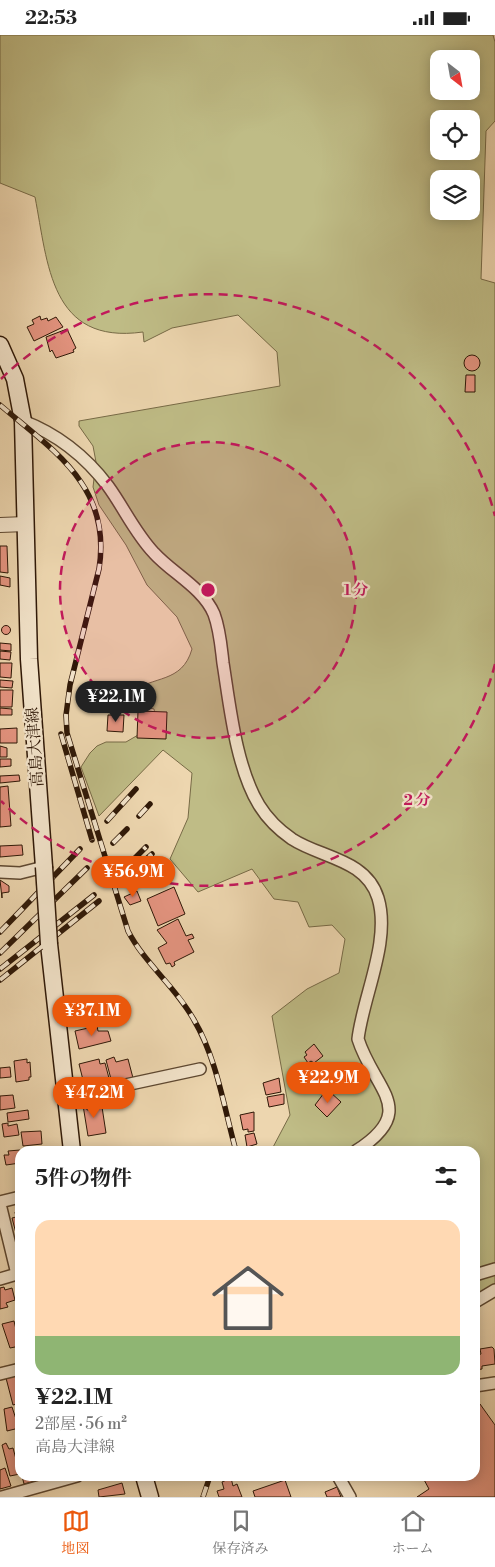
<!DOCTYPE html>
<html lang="ja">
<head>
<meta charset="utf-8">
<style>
  body { margin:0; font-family:"Libre Bodoni","Noto Serif JP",serif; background:#f6f6f6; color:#222; height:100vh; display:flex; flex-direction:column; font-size:19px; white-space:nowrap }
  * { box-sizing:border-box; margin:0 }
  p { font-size:16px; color:#767676 }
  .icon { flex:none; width:28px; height:28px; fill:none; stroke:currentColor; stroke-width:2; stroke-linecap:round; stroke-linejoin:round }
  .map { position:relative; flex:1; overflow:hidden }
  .sheet { position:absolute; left:15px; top:1111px; width:465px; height:335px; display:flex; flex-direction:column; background:#fff; border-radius:15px; box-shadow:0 2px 12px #0003 }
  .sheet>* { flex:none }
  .needle { width:32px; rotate:149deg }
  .buttons { position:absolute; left:430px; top:15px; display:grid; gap:10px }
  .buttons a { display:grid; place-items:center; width:50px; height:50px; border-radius:10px; background:#fff; box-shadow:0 2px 12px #0003; font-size:25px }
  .price { position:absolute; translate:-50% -42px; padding:0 11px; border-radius:18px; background:#ea580c; color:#fff; font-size:16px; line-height:32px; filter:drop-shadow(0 1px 2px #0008) }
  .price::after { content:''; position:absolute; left:50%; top:30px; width:15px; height:11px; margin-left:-8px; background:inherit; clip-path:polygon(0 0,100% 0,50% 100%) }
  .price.on { background:#222; color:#fff }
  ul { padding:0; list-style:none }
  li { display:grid; align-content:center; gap:10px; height:265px; padding:0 20px }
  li+li { border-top:1px solid #e0e0e0 }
  li span { display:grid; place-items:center; height:155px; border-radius:15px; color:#555 }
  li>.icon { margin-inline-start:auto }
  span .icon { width:90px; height:90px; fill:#fffc; stroke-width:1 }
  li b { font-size:21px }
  h2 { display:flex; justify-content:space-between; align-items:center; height:60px; padding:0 20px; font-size:21px }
  .status { display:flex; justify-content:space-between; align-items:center; height:35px; padding:0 25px; background:#fff; direction:ltr }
  .status svg { height:14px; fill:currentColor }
  .tabs { display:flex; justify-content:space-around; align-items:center; height:70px; border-top:1px solid #e0e0e0; background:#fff; font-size:14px; color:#767676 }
  .tabs a { display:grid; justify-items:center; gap:2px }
  .tabs .on { color:#ea580c }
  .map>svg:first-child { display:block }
  .green { fill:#bfbc86; stroke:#776a46; fill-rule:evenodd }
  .building { fill:#e49480; stroke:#2f1807 }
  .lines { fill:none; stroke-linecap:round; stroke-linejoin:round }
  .minor-casing { stroke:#5e4831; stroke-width:14 }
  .tertiary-casing { stroke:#5e4831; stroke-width:16 }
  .secondary-casing { stroke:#2f1807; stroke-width:19 }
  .minor { stroke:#f3e4cb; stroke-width:11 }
  .tertiary { stroke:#f3e4cb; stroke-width:14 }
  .secondary { stroke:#f3e4cb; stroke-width:16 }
  .rail-casing { stroke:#2f1807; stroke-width:5.5 }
  .rail { stroke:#f3e4cb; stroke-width:4; stroke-dasharray:11; stroke-linecap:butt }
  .secondary-bridge-casing { stroke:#2f1807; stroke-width:19; stroke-linecap:butt }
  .secondary-bridge { stroke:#f3e4cb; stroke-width:16 }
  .ring { fill:none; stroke:#c2185b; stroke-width:2.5; stroke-dasharray:9 6 }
  .labels { text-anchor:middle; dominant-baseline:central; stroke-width:4.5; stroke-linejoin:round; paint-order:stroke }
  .street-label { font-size:16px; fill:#2f1807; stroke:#f3e4cb }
  .centre { fill:#c2185b; stroke:#f3e4cb; stroke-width:2.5 }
  .ring-label { font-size:15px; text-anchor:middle; font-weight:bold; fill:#c2185b; stroke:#f3e4cb; stroke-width:4.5; stroke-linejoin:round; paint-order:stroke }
</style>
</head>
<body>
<div class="status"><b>22:53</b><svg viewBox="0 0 49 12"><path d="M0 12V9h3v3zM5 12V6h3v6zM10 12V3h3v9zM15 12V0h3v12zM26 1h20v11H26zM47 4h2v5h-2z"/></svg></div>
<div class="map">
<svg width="495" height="1462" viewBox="0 0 495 1462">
  <rect width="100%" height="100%" fill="#edd6af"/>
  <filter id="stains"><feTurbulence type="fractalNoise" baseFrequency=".004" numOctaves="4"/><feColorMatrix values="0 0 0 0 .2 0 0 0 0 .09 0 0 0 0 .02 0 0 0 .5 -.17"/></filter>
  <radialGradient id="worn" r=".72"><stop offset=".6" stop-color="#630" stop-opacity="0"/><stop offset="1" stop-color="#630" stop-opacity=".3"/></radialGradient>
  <path class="green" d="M0,0H493L495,7V86L486,96L481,244L495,248V1249L475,1260V1116H271L290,1080L272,981L307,954L339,938L345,904L332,890L309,892L298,867L274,864L252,834L198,857L170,824L188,783L192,738L163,715L99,781L81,732L90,718L97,711L106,707H126L157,689L154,674L130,668V658C153,640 182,649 192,614L177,582L147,550L126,510L99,470L93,452L96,427L93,411L79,391V386L280,351L277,317L238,280L172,293L144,307L143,297C50,310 48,229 35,162L0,148ZM439,24H471V56H439ZM439,84H471V116H439ZM439,144H471V176H439Z"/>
  <path class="building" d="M40,281L41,285L47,283L48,286L56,282L63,292L34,306L27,292L34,289L32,285Z
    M67,294L76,313L73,315L74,317L56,323L52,315L50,317L46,302Z
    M464 328a8 8 0 1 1 16 0a8 8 0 1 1-16 0Z
    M466,340H475V357H465Z
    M0,511H7L8,538L0,537Z
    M0,541L10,543V552L0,550Z
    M1.5 595a4.5 4.5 0 1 1 9 0a4.5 4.5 0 1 1-9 0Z
    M0,608L11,609V616L0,615Z
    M0,616L11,617L10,625L0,624Z
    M0,628H12L11,643L0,642Z
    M0,645L13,646L12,653L0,652Z
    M0,655H13L12,672H0Z
    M0,673L12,674V680H0Z
    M138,676L167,677L166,704L137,703Z
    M108,680H124L123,697L107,696Z
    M17,693V708H0V694Z
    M0,711L7,713V722H0Z
    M0,724H11V731L0,732Z
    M19,740L20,746L0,748V741Z
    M8,751L11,791L0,792V752Z
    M22,810L23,820L0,822V811Z
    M0,845L9,851V857L2,858V863Z
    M174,852L185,879L158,891L147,864Z
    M137,856L141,866L130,870L124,862Z
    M178,884L186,901L192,899L194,903L188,905L194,917L174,927L175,930L172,932L170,928L166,929L158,913L167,908L157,895Z
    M97,991L98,996H108L111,1006L79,1014L75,996Z
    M314,1009L323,1021L314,1028L311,1026L308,1028L304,1022L307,1020L305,1017Z
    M114,1022L116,1027L128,1024L133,1043L112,1048L106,1025Z
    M27,1024V1028L30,1027L31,1042H29V1045L16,1047L14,1026Z
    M99,1024L100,1029L105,1028L110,1047L85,1053L79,1029Z
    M10,1032L11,1042L0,1043V1033Z
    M279,1043L281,1057L266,1060L263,1048Z
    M329,1056L341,1067L327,1082L315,1070L324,1058L326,1060Z
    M284,1059V1069L269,1072L267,1062Z
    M13,1060L15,1073L0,1075V1061Z
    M90,1063L91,1071L87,1072V1075L102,1072L106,1098L88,1101L82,1064Z
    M28,1075L29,1084L8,1087L7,1078Z
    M254,1077V1096L248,1097V1094L243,1095L240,1080Z
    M8,1088V1091L17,1089L19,1100L4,1102L2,1089Z
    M41,1096L42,1109L23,1111L21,1097Z
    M254,1098L257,1109L247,1112L245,1100Z
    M20,1115V1128L6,1130L4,1120H9L8,1116Z
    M20,1176V1201L17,1202L12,1183L16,1182L15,1177Z
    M4,1252L5,1255L12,1253L15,1265L6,1268L8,1272L0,1274V1253Z
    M14,1286L20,1311L10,1313L2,1289Z
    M492,1312L494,1314L495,1329L482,1331V1334L475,1335V1321L481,1319L480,1314Z
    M20,1339V1368L13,1370L6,1343Z
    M480,1369L495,1390V1462H417L429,1454L422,1441H475V1371Z
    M12,1372L19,1393L7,1396L4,1374Z
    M6,1408L9,1414L13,1413L20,1439L10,1441L2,1410Z
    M5,1433L11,1451L0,1454V1435Z
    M22,1441H38L39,1445L24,1449Z
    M231,1443L233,1451L237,1449L242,1462H219L217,1456L224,1454L222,1447Z
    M285,1445L291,1462H255L253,1456Z
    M122,1448L125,1459L99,1462L98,1455Z
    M337,1452L341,1462H327L325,1457Z"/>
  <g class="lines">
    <g class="minor-casing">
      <path id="minor" d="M23,386C57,399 86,422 108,451C124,473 135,498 154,518C172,538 203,553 214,579C220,595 221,611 223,628C230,672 236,732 259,770C267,783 279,795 292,804C321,823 366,824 378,863C391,906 363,961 358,1004C374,1055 420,1075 356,1116
        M0,837L20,838L44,832
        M65,1063L200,1034
        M0,1167L20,1162
        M0,1169L17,1239L0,1244
        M475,1240L495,1234
        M475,1267L495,1255
        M0,1339L20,1334
        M475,1351L495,1348
        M338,1441L350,1462
        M2,1462L77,1441"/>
    </g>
    <g class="tertiary-casing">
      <path id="tertiary" d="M0,490L26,489"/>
    </g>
    <g class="secondary-casing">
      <path id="secondary" d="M0,310L15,344L23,386L29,624L44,832
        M49,909L72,1116
        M144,1441L150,1462"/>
    </g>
    <use href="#minor" class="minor"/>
    <use href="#tertiary" class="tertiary"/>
    <use href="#secondary" class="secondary"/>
    <g class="rail-casing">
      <path id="rail" d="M0,370C55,417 112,452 99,534L70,650L66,680L67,698L128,896C145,929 176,952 194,985C217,1024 224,1073 236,1116
        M61,699L92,805
        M139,781L150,769
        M107,786L136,754
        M113,808L127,794
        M128,830L146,812
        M132,836L152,819
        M0,897L80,814
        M0,918L87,833
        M0,934L94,860
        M0,945L99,866
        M203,1462L210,1441"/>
    </g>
    <use href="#rail" class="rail"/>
    <g class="secondary-bridge-casing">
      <path id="secondary-bridge" d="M44,832L49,909"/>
    </g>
    <use href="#secondary-bridge" class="secondary-bridge"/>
  </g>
  <circle cx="208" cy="555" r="148" fill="#c2185b" fill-opacity=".12"/>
  <g class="ring">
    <circle cx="208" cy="555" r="148"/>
    <path d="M495 629A296 296 0 0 1 1 766M1 344A296 296 0 0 1 495 481"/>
  </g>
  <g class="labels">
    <g class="street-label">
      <text transform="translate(35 712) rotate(-94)">高島大津線</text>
    </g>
  </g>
  <circle cx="208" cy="555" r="8" class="centre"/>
  <g class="ring-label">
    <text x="356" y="560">1 分</text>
    <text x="417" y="770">2 分</text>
  </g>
  <rect width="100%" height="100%" filter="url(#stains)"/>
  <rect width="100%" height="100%" fill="url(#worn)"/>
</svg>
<div class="buttons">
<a><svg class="needle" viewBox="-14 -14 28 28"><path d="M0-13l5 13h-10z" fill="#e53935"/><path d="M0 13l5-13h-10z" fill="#767676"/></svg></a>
<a><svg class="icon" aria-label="locate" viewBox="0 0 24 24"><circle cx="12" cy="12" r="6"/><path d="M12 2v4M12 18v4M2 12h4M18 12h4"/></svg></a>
<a><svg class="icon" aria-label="layers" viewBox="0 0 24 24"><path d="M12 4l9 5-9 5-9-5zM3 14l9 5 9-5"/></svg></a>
</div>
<b class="price on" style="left:116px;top:688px">¥22.1M</b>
<b class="price" style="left:133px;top:863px">¥56.9M</b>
<b class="price" style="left:92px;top:1002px">¥37.1M</b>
<b class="price" style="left:328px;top:1069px">¥22.9M</b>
<b class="price" style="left:94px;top:1084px">¥47.2M</b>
<section class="sheet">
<h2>5件の物件<svg class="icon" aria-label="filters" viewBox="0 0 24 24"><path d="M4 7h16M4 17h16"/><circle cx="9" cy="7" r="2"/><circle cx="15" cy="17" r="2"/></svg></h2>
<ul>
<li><span style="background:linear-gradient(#ffd9b3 75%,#8fb573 0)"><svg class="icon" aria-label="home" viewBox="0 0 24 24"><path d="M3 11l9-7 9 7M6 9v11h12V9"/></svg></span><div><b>¥22.1M</b><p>2部屋 · 56 m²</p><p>高島大津線</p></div></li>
</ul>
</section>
</div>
<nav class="tabs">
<a class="on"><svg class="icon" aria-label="map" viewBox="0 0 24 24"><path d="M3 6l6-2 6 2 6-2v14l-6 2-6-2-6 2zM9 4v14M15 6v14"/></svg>地図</a>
<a><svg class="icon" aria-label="saved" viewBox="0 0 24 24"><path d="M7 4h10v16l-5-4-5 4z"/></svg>保存済み</a>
<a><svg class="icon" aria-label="home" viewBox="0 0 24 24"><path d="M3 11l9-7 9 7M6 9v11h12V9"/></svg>ホーム</a>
</nav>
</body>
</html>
